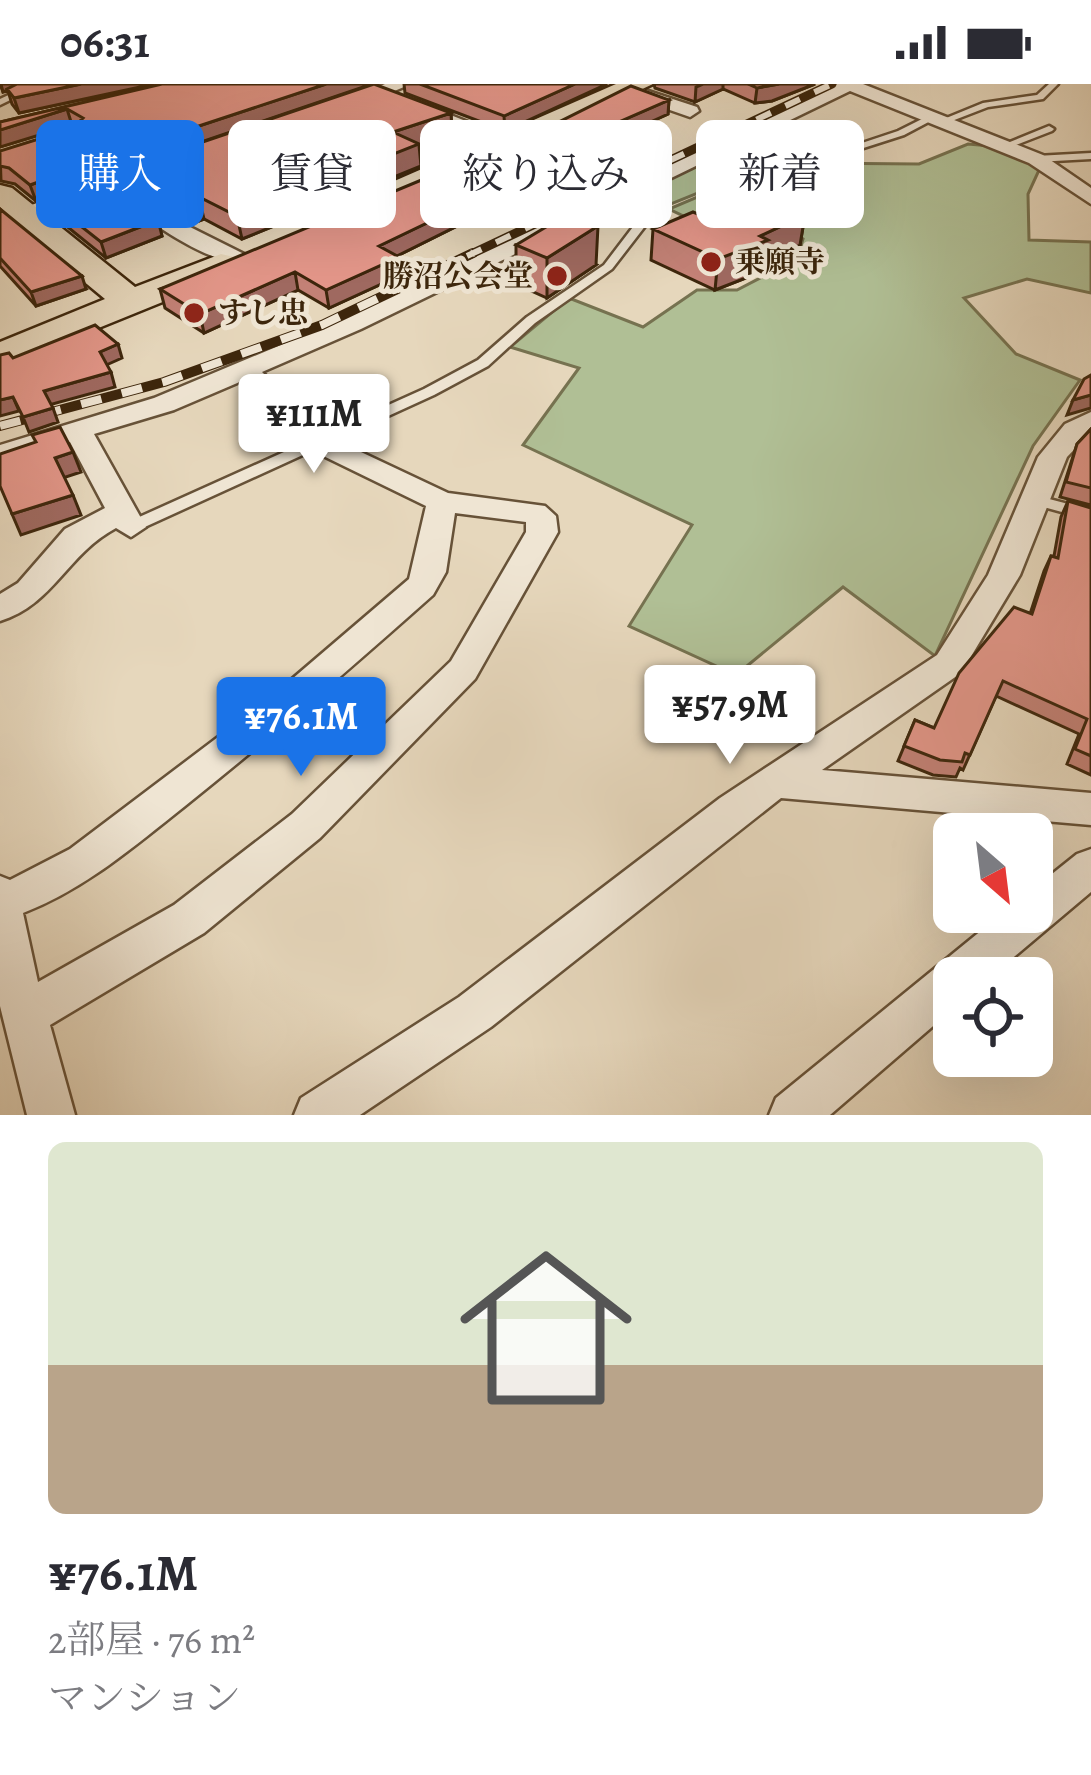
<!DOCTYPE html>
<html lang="ja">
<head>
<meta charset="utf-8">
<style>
  body { margin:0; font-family:Alegreya,"Noto Serif JP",serif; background:#f2f2f3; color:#2b2b33; height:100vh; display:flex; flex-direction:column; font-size:45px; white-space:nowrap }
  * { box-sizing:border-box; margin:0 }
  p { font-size:39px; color:#7c7c81 }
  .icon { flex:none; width:66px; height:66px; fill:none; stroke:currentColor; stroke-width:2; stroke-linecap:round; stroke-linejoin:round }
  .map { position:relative; height:1031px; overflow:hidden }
  .panel { display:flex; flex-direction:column; background:#fff; flex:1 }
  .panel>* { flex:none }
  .hud { position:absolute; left:36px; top:36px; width:1020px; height:108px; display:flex; gap:24px }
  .needle { width:78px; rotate:152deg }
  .tools { position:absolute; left:933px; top:729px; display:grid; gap:24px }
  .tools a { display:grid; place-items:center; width:120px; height:120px; border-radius:18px; background:#fff; box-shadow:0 12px 48px #0002; font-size:60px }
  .price { position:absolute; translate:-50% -102px; padding:0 27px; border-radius:12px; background:#fff; color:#222; font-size:39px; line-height:78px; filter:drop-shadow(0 3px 6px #0008) }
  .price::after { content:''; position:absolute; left:50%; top:72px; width:36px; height:27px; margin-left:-18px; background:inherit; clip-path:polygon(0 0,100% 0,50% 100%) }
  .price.active { background:#1a73e8; color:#fff }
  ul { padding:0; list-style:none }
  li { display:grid; align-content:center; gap:24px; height:636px; padding:0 48px }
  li+li { border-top:3px solid #e1e1e2 }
  li span { display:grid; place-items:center; height:372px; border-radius:18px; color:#555 }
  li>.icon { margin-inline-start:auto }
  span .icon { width:216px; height:216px; fill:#fffc; stroke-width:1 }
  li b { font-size:51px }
  .tag { padding:0 42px; border-radius:18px; background:#fff; box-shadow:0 12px 48px #0002; font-size:42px; line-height:108px }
  .tag.active { background:#1a73e8; color:#fff }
  .status { display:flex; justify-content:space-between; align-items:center; height:84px; padding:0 60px; background:#fff; direction:ltr }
  .status svg { height:33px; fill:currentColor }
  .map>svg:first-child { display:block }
  .green { fill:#b0bf95; stroke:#767250; stroke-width:3 }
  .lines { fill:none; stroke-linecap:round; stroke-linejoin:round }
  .lane-casing { stroke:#675238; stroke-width:5 }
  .street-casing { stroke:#675238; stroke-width:5 }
  .primary-casing { stroke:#3d260c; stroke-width:5 }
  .lane { fill:#efe5d3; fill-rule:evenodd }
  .street { fill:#efe5d3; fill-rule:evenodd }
  .primary { fill:#e6d7bc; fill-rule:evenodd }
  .rail-far1-casing { stroke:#3d260c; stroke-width:9 }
  .rail-casing { stroke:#3d260c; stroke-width:10 }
  .rail-far1 { stroke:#efe5d3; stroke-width:6; stroke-dasharray:16; stroke-linecap:butt }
  .rail { stroke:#efe5d3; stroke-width:8; stroke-dasharray:21; stroke-linecap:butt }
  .wall { fill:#c38176; stroke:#3d260c; stroke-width:3 }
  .shaded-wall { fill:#9f6960; stroke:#3d260c; stroke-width:3 }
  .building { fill:#e39689; stroke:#3d260c; stroke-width:3 }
  .poi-dot { fill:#8f2418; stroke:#efe5d3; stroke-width:4.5 }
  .labels { text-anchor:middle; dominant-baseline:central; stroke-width:10; stroke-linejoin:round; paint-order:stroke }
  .far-poi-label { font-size:30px; font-weight:bold; fill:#3d260c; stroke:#efe5d3; text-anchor:start }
</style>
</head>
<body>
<div class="status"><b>06:31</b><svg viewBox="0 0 49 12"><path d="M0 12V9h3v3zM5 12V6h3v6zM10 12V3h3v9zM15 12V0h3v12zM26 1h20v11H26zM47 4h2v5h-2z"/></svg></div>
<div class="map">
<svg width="1091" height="1031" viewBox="0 0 1091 1031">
  <rect width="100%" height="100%" fill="#e6d7bc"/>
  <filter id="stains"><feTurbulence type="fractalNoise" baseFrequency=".00167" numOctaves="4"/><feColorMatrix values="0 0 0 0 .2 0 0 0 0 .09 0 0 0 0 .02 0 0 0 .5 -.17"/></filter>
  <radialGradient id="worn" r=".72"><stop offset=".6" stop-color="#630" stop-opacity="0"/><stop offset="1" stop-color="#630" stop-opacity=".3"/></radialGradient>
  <path class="green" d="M968,60L990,62L1040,84L1028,110L1029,156L1091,158V209L1027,195L964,214L1016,270L1080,296L1033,362L935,572L843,503L736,591L629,542L692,441L523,361L579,284L510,263L569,214L643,243L697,206H737L797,175L803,155L761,128L715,147L669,125L709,108L729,111L805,79L919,80Z
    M710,73L750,88L671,120L639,107Z"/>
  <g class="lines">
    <g class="lane-casing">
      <path id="lane" d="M32,0H43L0,21V15Z
        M1049,0H1058L1043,15L988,23L944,40L939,37L983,19L1037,11Z
        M930,31L938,33L904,51L829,75L820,73L898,47Z
        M1049,42L1054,45L1052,47L1008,64L1000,62Z
        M514,56L609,98L610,100L601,102L511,61V57Z
        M1091,69V75L1036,78L1031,75L1036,72Z
        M610,114L645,131L646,141L612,185L535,239L488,282L434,311L136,447H126L123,443L126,439L424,305L478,276L527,233L604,181L636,139V135L606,119L605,117Z
        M1034,411L1091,426V436L1029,419L1026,416L1029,413Z"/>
    </g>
    <g class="street-casing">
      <path id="street" d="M385,0H411L354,24L338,20Z
        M837,0H863L1043,71L1091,104V120L1029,79L850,7L361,245L262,288L327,352L448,409L545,422L556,432L558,448L475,595L320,754L204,849L50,941L75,1031H27L0,922V792L10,796L70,765L271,613L409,495L426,422L307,364L242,297L174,326L94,350L146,443L131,453L116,444C67,470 53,521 0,537V510L18,499L65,445L105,424L70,358L0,379V361L154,314L343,235ZM455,429L526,438V448L451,577L292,730L174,821L38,898L23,829C85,805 133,763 185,722C270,654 351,584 433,511L446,488Z
        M630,1L697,23L699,27L690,33L624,10V2Z
        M410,15L516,57L519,61L502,65L403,25L401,21Z
        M48,54H62L117,93L181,77V85L130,103L178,137L250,173L247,178C210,184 141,131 111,109L32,136H16V126L98,99L48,62Z
        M1091,328V348L1067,373L1020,491L961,589L822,686L1091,709V741L781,714L491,943L360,1031H294L301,1014L459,913L720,714L937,571L988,491L1038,373L1065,340Z
        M1091,765V808L989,894H954V924L830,1031H769L776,1014L1004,828H1032V806L1077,770Z"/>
    </g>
    <g class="primary-casing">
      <path id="primary" d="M616,0H653L405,116L394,119L378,109L383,102Z
        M0,101L12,104L135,203L221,170L234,173L239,181L234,189L0,284V258L105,215L0,128Z"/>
    </g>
    <use href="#lane" class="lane"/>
    <use href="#street" class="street"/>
    <use href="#primary" class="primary"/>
    <g class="rail-far1-casing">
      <path id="rail-far1" d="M467,172L832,0"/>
    </g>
    <g class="rail-casing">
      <path id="rail" d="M0,342L164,298L322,241L473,169"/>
    </g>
    <use href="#rail-far1" class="rail-far1"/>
    <use href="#rail" class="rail"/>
  </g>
  <path class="wall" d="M0,0H154L19,29L12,20L8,7L3,8Z
    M162,0H372L116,87L77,59L73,44L74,42L72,41L0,63V38Z
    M404,0H607L505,47L405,9Z
    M654,0H815L772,17L755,19L723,5L695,18L655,4Z
    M669,16L668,30L598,62L590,59L558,71L539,62V48Z
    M451,29L452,50L419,61L421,82L242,155L204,135L194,139L180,133L138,103L132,82Z
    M0,67L83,82L88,98L36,117L15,100L1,97Z
    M482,111L453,123L456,125L457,142L397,172L401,191L329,224L298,206L204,249L165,224L160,205Z
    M49,117L158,136L162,152L106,174L54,132Z
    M0,125L86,205L36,222L0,182Z
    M700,131H805L800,161L765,178L764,187L715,206L651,176L653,145Z
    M516,161L596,181L547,214L516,200Z
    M1091,345V421L1060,413L1077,360Z
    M1068,417L1091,424V691L1067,680L1079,650L996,612L963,686L960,684L956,693L933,691L898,677L915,636L934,644L1030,530L1044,487L1051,472H1054L1061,433Z"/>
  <path class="shaded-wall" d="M1,0H22L3,8Z
    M81,0H154L19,29L14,14Z
    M326,0H372L116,87L111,71Z
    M575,0H607L505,47L504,32Z
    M703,0H723V5L695,18L696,3Z
    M779,0H815L772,17L755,19L757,4Z
    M669,16L668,30L598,62V47Z
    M67,25L72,41L0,63V46Z
    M451,29L452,50L419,61L421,82L242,155L237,132L393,48Z
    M591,44L590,59L558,71V56Z
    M83,82L88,98L36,117L30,101Z
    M481,94L482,111L433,132L431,114Z
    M199,113L204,135L194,139L189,117Z
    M456,125L457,142L381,180L379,162Z
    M805,131L800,161L765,178L764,187L715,206L718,175L760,152Z
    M158,136L162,152L106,174L101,158Z
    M598,142L596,181L547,214V174Z
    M399,173L401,191L329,224L326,206Z
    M295,188L298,206L204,249L200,230Z
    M82,192L86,205L36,222L31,208Z
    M118,260L122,274L104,282L100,268Z
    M111,288L115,303L49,321L44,307Z
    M1091,311V324L1067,331L1073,316Z
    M13,313L19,327L0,332V316Z
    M53,324L58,338L29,348L23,333Z
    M73,368L81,388L63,394L55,374Z
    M73,411L81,431L21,451L12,430Z"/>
  <path class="building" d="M17,0H81L14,14L7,5Z
    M162,0H326L111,71L73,44L83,34L67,25L0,46V38Z
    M374,0L451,29L393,48L419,60L237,132L199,113L189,117L175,111L132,82Z
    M420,0H575L504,32Z
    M748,0H779L757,4Z
    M631,2L669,16L598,47L591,44L558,56L539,48Z
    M45,53L83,82L30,101L9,84L0,82V67Z
    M455,82L481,94L431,114L456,125L379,162L399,173L326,206L295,188L200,230L160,205Z
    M105,98L158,136L101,158L49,117Z
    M758,110L805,131L760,152L768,156L718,175L653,145L693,128L700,131Z
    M0,125L82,192L31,208L0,174Z
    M566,131L598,142L547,174L516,161Z
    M95,241L118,260L100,268L111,288L44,307L53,324L23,333L13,313L0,316V271L9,269L13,274Z
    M1091,291V311L1073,316L1084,295Z
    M60,343L73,368L55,374L73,411L12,430L0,402V370L36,358L32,351Z
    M1091,345V404L1066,398L1077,360Z
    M1068,417L1091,424V672L1075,665L1087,635L1003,597L970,671L965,669L962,678L940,676L904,662L915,636L934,644L959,589L1014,523L1032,530L1051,472L1058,474Z"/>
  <g class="poi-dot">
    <circle cx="711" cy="178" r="12"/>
    <circle cx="557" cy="192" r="12"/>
    <circle cx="194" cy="229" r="12"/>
  </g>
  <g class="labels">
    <g class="far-poi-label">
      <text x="735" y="178">乗願寺</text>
      <text x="533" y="192" text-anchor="end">勝沼公会堂</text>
      <text x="218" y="229">すし忠</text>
    </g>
  </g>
  <rect width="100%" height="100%" filter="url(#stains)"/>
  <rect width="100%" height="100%" fill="url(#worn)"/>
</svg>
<div class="tools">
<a><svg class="needle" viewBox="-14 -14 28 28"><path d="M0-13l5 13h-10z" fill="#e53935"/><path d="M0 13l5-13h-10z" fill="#7c7c81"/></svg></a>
<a><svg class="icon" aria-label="locate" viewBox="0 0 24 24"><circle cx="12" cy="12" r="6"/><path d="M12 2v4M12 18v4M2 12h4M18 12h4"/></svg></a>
</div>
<b class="price" style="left:314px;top:392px">¥111M</b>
<b class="price" style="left:730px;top:683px">¥57.9M</b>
<b class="price active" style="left:301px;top:695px">¥76.1M</b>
<div class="hud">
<a class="tag active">購入</a>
<a class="tag">賃貸</a>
<a class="tag">絞り込み</a>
<a class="tag">新着</a>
</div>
</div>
<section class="panel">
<ul>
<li><span style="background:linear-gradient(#dfe7d0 60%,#b9a48a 0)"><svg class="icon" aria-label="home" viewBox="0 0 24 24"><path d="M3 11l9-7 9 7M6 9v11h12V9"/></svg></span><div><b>¥76.1M</b><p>2部屋 · 76 m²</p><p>マンション</p></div></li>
</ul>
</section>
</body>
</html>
